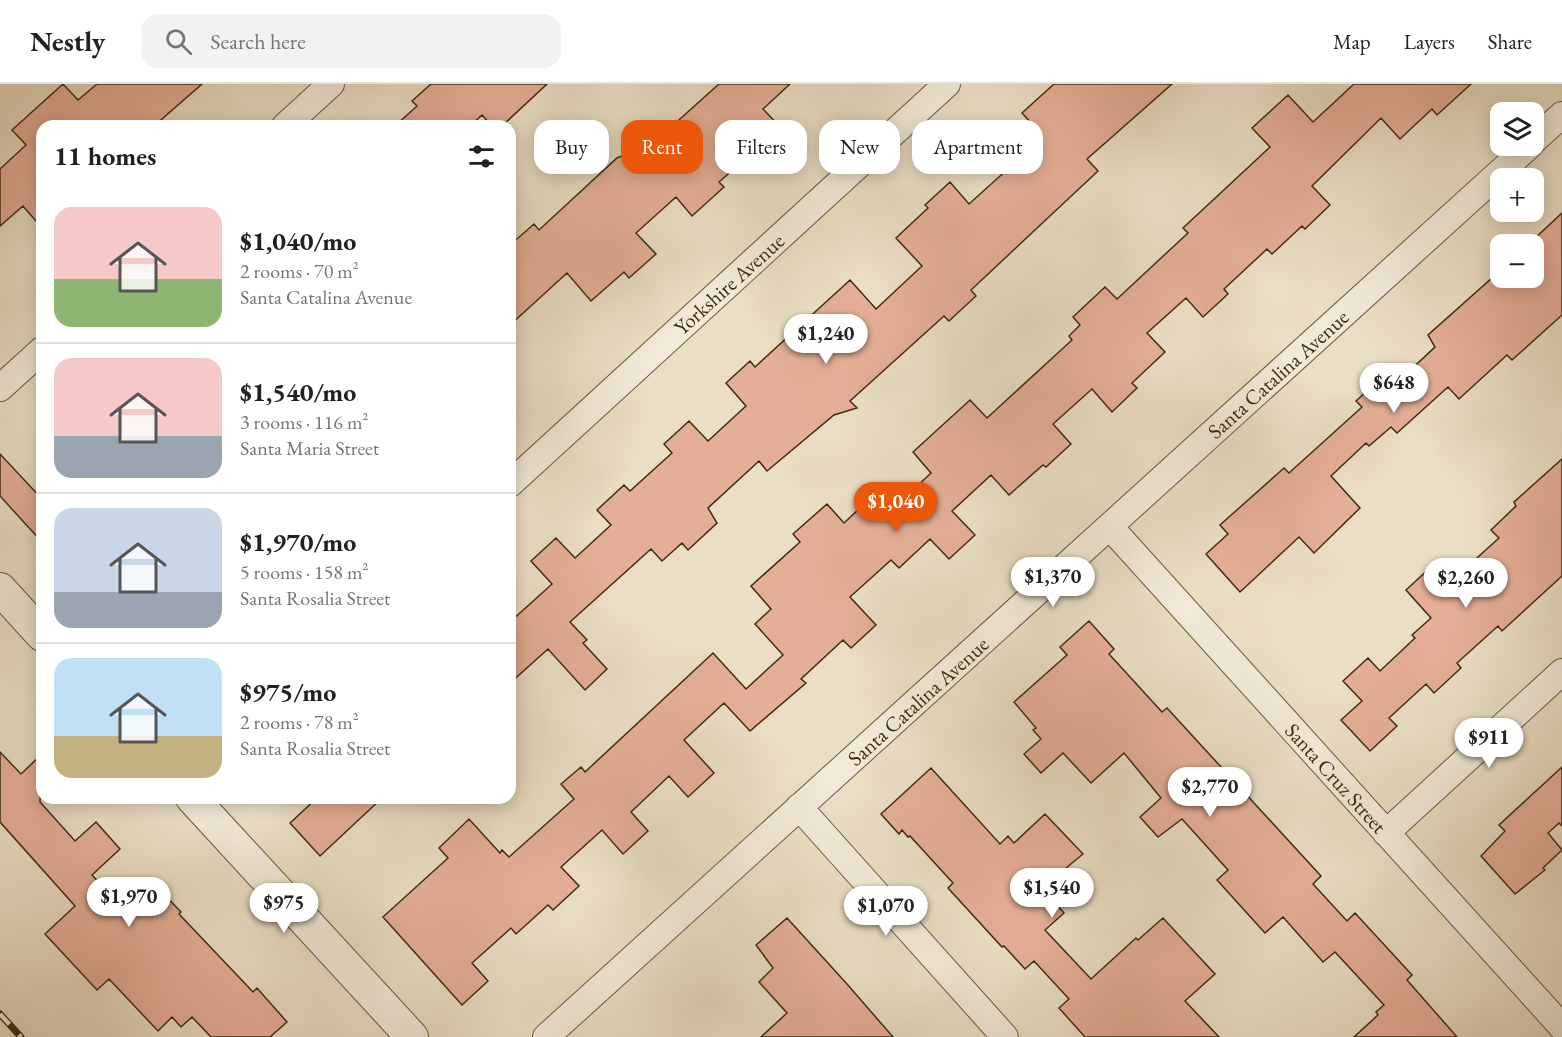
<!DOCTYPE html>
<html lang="en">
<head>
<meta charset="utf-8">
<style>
  body { margin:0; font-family:"EB Garamond",serif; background:#f2f2f2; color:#202124; height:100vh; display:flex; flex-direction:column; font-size:22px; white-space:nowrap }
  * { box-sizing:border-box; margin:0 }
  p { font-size:20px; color:#757577 }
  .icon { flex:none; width:33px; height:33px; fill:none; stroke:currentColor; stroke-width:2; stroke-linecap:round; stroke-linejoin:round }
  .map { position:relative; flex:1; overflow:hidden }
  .details { position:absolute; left:36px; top:36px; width:480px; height:684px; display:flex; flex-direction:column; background:#fff; border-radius:18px; box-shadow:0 3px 15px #0003 }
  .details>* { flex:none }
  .top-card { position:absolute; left:534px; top:36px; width:570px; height:54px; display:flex; gap:12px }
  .buttons { position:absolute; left:1490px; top:18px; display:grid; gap:12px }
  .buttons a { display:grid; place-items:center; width:54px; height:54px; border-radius:12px; background:#fff; box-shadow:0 3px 15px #0003; font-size:30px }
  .price { position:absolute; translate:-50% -51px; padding:0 14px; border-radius:21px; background:#fff; color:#222; font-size:20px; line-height:39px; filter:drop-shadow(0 2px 3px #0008) }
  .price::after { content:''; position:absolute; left:50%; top:36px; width:18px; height:14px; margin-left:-9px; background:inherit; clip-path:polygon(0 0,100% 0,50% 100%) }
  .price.current { background:#ea580c; color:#fff }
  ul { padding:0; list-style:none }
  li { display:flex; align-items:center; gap:18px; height:150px; padding:0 18px }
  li+li { border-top:2px solid #e0e0e0 }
  li span { display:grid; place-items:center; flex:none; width:168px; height:120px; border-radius:18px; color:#555 }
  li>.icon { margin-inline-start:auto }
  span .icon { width:72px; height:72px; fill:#fffc; stroke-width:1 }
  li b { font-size:26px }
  h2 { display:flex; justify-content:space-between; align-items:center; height:72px; padding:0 18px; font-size:26px }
  .chip { padding:0 21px; border-radius:18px; background:#fff; box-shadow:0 3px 15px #0003; font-size:21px; line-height:54px }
  .chip.current { background:#ea580c; color:#fff }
  header { display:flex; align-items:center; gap:36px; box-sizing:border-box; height:84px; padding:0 30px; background:#fff; border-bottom:2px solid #e0e0e0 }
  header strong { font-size:28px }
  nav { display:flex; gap:33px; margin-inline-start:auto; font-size:21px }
  .search { width:420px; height:54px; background:#f2f2f2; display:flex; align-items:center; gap:15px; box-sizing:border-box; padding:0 21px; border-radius:18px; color:#757577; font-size:22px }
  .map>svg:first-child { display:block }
  .building { fill:#e5ae96; stroke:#3f2c10; stroke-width:1.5 }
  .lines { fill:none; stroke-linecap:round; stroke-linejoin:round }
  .minor-casing { stroke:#6a583d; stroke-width:28 }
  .tertiary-casing { stroke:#6a583d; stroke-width:34 }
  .minor { stroke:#f1ead9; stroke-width:26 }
  .tertiary { stroke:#f1ead9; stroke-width:32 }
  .rail-casing { stroke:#3f2c10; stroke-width:7 }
  .rail { stroke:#f1ead9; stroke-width:4.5; stroke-dasharray:14; stroke-linecap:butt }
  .labels { text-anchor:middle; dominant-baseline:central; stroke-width:6; stroke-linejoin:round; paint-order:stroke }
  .street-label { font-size:21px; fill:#3f2c10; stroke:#f1ead9 }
</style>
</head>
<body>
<header>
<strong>Nestly</strong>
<div class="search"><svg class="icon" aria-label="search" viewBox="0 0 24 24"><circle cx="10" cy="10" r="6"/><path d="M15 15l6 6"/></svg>Search here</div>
<nav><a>Map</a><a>Layers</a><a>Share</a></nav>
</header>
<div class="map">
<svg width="1562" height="953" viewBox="0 0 1562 953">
  <rect width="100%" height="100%" fill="#eadec4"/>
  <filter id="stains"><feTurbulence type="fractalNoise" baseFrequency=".00333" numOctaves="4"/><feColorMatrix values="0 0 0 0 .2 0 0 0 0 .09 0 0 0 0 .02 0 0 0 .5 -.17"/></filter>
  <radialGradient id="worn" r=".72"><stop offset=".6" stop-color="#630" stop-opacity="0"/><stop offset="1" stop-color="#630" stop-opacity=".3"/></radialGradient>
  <path class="building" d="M63,0L78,16L97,0H202L154,42H42V144L23,122L0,142V85L26,61L12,46Z
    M431,0H547L502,42H492L482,31L470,42H395L417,22L412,17Z
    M719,0H790L763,25L781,44L719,98L724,103L692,132L676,113L636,149L656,170L629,194L624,188L591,217L567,189L510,241V161L534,140L539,146L617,74L624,71L631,79Z
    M1054,0H1172L1087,75L1098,87L971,206L976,212L949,237L944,232L850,317L857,324L834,331L767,387L759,377L708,424L717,439L688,466L682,459L662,477L651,465L570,538L587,556L583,559L607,585L585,606L548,565L510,599V538L552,500L531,477L556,454L575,474L611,441L597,426L624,401L630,407L672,369L664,360L689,337L708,357L746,322L726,299L750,277L755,283L850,196L876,225L922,182L896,154L928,124L925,121L950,98L969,120L1010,83L1008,80L1041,50L1022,29Z
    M1354,0H1471L1437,31L1432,25L1400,55L1381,34L1312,102L1330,121L1305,145L1302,142L1272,170L1267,165L1224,205L1228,210L1203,233L1186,214L1147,249L1165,268L1132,299L1137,304L1112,328L1092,305L1053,340L1071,360L1046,383L1043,381L1009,411L991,391L952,427L975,451L949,475L930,455L899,484L891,476L850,513L876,541L851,564L843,556L801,595L806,599L750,647L724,619L684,656L714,689L688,713L669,692L631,728L648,747L623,770L602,746L561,783L579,802L553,826L548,821L516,850L511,844L472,879L488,897L462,921L383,833L448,774L439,764L469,735L500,769L502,766L509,773L574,715L561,700L581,683L585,688L713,569L746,605L783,571L755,540L771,525L751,502L800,458L793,450L827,420L844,439L878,407L894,424L931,389L913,368L970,316L987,334L1072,256L1069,252L1080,241L1073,233L1105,203L1117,215L1188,149L1183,144L1270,63L1252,44L1288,11L1313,38Z
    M1562,129V231L1512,276L1507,271L1459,315L1448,303L1397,349L1391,343L1369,362L1366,359L1331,392L1360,424L1314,469L1299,453L1240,508L1206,470L1228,450L1220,441L1284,384L1289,389L1362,323L1356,317L1382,293L1392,303L1435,263L1428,251L1492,194H1533V156Z
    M0,370L42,415V458L0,412Z
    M1562,375V492L1502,547L1498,542L1457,579L1461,584L1434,609L1426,600L1389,634L1397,642L1370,667L1341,636L1362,617L1343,597L1368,574L1380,587L1415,554L1412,551L1431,534L1406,506L1431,483L1447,501L1499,454L1491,446L1516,422L1514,418Z
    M1089,537L1114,565L1109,570L1162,628L1167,624L1321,792L1313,800L1347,837L1355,829L1412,891L1407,896L1457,953H1354L1378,931L1376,928L1384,921L1335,868L1323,878L1283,833L1265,849L1217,796L1228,786L1182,735L1158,753L1140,733L1161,714L1124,669L1091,699L1063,669L1041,689L1024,670L1041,655L1033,646L1036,644L1014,618L1067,571L1060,563Z
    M0,668L21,690L42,670L40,718L75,757L96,738L120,765L92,791L130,832L159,805L181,828L179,830L253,908L257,904L287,938L270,953H211L192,933L181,943L172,933L158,947L109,895L97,906L45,850L75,822L0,738Z
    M1562,683V742L1559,739L1548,749L1562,766L1543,784L1545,786L1515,810L1481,772L1505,747L1499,741Z
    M931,684L1000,760L1008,752L1014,759L1045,730L1083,770L1042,804L1064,829L1045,846L1091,895L1136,854L1138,856L1163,834L1215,890L1185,917L1219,953H1085L1059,924L1069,915L1034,877L1025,885L1004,862L1002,863L948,804L953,799L910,752L908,753L902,746L899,750L881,730Z
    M317,714H382L320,772L290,739Z
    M787,834L847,900L893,953H761L787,929L759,898L773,884L756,861Z"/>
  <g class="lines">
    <g class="minor-casing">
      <path id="minor" d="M285,42L331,0
        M1533,57L1562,31
        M0,304L42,266
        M510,400L947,0
        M1110,443L1562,943
        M799,723L1005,953
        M1386,749L1562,588
        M546,953L1529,62"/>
    </g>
    <g class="tertiary-casing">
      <path id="tertiary" d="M0,505L42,551
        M192,714L412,953"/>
    </g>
    <use href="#minor" class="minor"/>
    <use href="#tertiary" class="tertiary"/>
    <g class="rail-casing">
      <path id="rail" d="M0,930L21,953"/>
    </g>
    <use href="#rail" class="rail"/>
  </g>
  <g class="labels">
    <g class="street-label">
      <text transform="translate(729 200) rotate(-42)">Yorkshire Avenue</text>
      <text transform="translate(1278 290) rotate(-42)">Santa Catalina Avenue</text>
      <text transform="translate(918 617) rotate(-42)">Santa Catalina Avenue</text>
      <text transform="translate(1336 694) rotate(48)">Santa Cruz Street</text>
    </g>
  </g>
  <rect width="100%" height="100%" filter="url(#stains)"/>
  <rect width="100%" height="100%" fill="url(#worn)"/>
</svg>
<div class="buttons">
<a><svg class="icon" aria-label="layers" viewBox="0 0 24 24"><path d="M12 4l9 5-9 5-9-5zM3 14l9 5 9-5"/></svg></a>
<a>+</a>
<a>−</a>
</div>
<b class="price" style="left:826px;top:281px">$1,240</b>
<b class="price" style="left:1394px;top:330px">$648</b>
<b class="price current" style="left:896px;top:449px">$1,040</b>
<b class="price" style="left:1053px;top:524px">$1,370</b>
<b class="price" style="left:1466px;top:525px">$2,260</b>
<b class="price" style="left:1489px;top:685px">$911</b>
<b class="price" style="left:1210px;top:734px">$2,770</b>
<b class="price" style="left:1052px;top:835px">$1,540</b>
<b class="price" style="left:129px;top:844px">$1,970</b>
<b class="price" style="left:284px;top:850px">$975</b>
<b class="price" style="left:886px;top:853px">$1,070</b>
<div class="top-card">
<a class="chip">Buy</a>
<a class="chip current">Rent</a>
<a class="chip">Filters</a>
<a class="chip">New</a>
<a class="chip">Apartment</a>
</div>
<section class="details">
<h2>11 homes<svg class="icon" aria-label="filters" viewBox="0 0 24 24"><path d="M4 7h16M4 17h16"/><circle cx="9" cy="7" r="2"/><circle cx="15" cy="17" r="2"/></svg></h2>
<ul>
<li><span style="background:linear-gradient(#f6c9c9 60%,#8fb573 0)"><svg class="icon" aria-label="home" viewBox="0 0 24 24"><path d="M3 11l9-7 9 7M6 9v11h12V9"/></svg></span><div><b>$1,040/mo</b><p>2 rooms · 70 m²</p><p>Santa Catalina Avenue</p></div></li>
<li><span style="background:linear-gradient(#f6c9c9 65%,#9aa5b1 0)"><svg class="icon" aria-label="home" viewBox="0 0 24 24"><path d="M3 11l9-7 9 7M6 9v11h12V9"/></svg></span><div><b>$1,540/mo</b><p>3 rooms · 116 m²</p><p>Santa Maria Street</p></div></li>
<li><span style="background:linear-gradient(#c9d6e8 70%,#9aa5b1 0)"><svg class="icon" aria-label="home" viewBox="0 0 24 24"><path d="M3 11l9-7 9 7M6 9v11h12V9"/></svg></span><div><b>$1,970/mo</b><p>5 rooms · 158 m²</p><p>Santa Rosalia Street</p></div></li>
<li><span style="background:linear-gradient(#bfe0f5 65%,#c2b280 0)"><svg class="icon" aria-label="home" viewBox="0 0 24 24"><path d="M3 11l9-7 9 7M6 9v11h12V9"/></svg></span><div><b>$975/mo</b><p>2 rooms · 78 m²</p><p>Santa Rosalia Street</p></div></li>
</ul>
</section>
</div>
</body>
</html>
